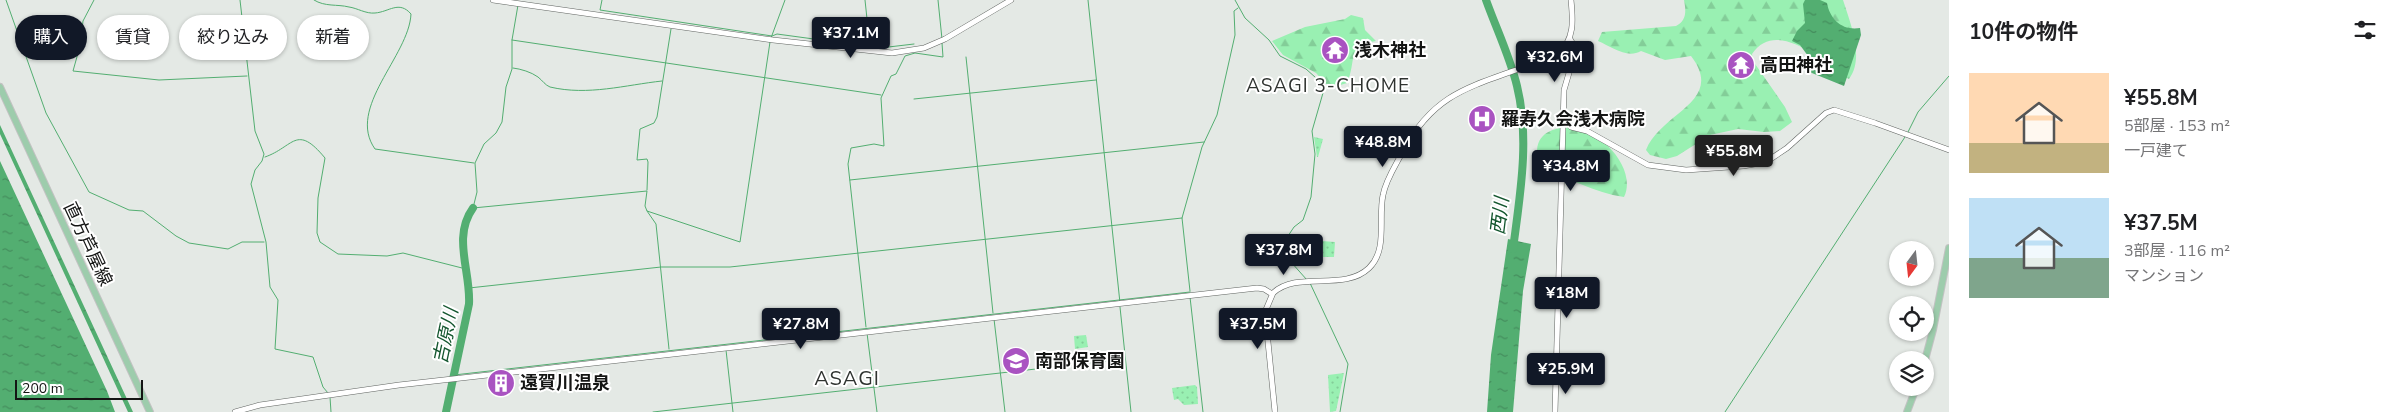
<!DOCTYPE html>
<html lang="ja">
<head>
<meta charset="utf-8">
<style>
  body { margin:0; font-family:"Nunito Sans","Noto Sans JP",sans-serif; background:#f2f2f2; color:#202124; height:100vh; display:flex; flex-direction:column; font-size:19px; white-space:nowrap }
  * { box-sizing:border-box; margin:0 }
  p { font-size:16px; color:#757577 }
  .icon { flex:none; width:28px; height:28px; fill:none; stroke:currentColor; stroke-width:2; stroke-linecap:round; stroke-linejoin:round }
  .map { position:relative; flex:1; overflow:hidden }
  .drawer { display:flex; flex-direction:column; background:#fff; width:450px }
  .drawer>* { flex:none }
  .banner { position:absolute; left:15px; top:15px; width:475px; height:45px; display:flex; gap:10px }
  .needle { width:32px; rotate:195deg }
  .fabs { position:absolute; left:1889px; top:241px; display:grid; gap:10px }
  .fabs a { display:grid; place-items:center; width:45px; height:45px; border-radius:50%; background:#fff; box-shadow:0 1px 4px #0004; font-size:25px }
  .scale { position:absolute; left:15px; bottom:12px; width:128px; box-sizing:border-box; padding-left:5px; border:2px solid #141514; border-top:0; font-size:14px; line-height:18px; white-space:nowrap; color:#141514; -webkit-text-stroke:4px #fff; paint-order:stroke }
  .price { position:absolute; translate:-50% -42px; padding:0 11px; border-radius:5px; background:#111827; color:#fff; font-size:16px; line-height:32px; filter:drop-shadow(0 1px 2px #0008) }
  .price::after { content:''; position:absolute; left:50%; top:30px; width:15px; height:11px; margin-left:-8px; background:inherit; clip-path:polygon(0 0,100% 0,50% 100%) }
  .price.on { background:#222; color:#fff }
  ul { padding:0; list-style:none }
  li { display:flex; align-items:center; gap:15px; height:125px; padding:0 20px }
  li span { display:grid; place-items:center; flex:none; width:140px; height:100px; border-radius:0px; color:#555 }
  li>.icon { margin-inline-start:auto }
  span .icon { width:60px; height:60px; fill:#fffc; stroke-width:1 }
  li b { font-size:21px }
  h2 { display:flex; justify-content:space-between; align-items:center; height:60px; padding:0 20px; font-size:21px }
  .tag { padding:0 18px; border-radius:22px; background:#fff; box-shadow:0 1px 4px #0004; font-size:18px; line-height:45px }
  .tag.on { background:#111827; color:#fff }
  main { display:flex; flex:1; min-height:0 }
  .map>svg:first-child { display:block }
  .forest { fill:url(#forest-firs) }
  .park { fill:url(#park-dots) }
  .water { fill:url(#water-ripples) }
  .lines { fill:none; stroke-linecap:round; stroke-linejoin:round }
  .stream { stroke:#53ae71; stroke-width:1 }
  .river { stroke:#53ae71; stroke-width:8 }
  .minor-casing { stroke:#606461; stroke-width:6 }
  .major-casing { stroke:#c2c2c2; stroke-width:8 }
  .minor { stroke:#fff; stroke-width:5 }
  .major { stroke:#9dccac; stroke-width:6 }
  .labels { text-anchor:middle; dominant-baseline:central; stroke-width:4; stroke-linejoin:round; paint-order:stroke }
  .poi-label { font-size:18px; font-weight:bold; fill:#141514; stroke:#fff; text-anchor:start }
  .street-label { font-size:18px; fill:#141514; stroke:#fff }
  .neighbourhood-label { font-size:19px; letter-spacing:1px; fill:#2f3330; stroke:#fff }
  .water-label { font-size:19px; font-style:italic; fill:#14572f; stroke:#fff }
  .quarter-label { font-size:20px; letter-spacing:1px; fill:#2f3330; stroke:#fff }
</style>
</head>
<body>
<main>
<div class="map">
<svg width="1949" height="412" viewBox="0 0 1949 412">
  <defs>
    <pattern id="forest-firs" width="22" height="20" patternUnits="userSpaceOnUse" patternTransform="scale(1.25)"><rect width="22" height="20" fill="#99f0b2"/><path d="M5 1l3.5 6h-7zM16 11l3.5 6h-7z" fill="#83cd98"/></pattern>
    <pattern id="park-dots" width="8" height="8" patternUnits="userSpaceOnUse" patternTransform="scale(1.25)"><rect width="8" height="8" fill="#99f0b2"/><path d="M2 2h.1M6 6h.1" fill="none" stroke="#83cd98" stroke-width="1.8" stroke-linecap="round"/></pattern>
    <pattern id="water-ripples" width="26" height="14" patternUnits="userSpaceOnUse" patternTransform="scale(1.25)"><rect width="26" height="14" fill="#53ae71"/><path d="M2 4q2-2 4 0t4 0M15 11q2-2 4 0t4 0" fill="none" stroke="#448c5c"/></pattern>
  </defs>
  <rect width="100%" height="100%" fill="#e4e9e5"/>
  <path class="forest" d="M1684,0H1843C1850,22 1865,58 1849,79L1843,76C1820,59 1776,19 1752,54L1753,61L1785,107L1792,122L1780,131L1764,132L1738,129L1710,135L1677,156L1666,159L1650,155L1646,150C1661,112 1726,102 1691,56L1665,60L1641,51C1627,59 1612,47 1598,41L1602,32L1676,26C1687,20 1686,11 1684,0Z
    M1351,15L1363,18L1365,30L1376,41C1346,45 1357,61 1347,83L1337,86L1326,84L1316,73L1283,55L1272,41L1305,27L1345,19Z
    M1573,125C1599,130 1638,168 1624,197C1594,193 1569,177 1541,169C1537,163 1536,157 1537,150C1539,130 1556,129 1573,125Z"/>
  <path class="park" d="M1314,137L1323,139L1318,157H1317Z
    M1322,241L1335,242L1334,257H1323Z
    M1086,335L1088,347L1075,349L1074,336Z
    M1344,373L1336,411L1330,412L1328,375Z
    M1195,385L1197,387L1198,404L1184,405L1178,399L1174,400L1172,388Z"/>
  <path class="water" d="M1805,0H1820L1827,3C1830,20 1843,31 1860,28L1861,35L1844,86L1802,69L1808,56L1800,45L1792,41L1797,31L1805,23L1803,4Z
    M0,125L133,412H128L0,134Z
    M0,161L107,391L115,412H0Z
    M1508,239L1531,244L1523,291L1513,412H1487L1491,355Z"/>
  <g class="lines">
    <path class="stream" d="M6,0L46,113L89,192L129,210L143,211L176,236L189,243L228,249L242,242H264
      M94,0L83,21L80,46L73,71L159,80L247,76
      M240,0L255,131L264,154L262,161L255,170L251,184L266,242L270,287L278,300L275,349L313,357L323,387L328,393
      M314,0C325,7 337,4 349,7C357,8 366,14 375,13C389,12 399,0 411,14C409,56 346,108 375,149L474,163
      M602,0L600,10L772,36L777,34L880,48L914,44
      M865,0L870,47
      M938,0L942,39
      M1088,0L1120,303
      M1235,0L1245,18L1269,40L1280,56L1306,69L1325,86L1312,131L1315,154L1311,197L1303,220L1294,227L1288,236L1291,262L1307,280
      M518,5L512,40V69L506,87L502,122L496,133L484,144L475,163L477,192L473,208L647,191L645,206L647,211L740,242L770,42
      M771,38L785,0
      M512,40L881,95
      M966,57L993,313
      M513,68C521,69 531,72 538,77C543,81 545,85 550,87C588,96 625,85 662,81
      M914,99L1096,80
      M1907,134L1918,112L1949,76
      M265,157C294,147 296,123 325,158L318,198L317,233L320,242L338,254L387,256L403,253L466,269
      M850,180L1204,142
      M647,190L648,162L647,159L637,160L640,129L654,123L657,117L671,29
      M647,211L656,224L669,349
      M1310,283L1348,364L1340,412
      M469,288L661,267H730L1182,218
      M1190,291L1182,218L1202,147L1217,115L1235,35L1234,11L1238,8
      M1190,297L1203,412
      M1120,307L1131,412
      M994,319L1005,412
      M866,327L848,164L851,148L874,144L884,146L881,98L891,76L896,74L905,56L915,53L943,57L942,43
      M867,333L877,412
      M726,350L733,412
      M454,375L1190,292
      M330,397L331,412
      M653,412L1125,359
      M1725,412L1905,137"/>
    <path class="river" d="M1486,0C1496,28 1510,57 1517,86C1530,139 1520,195 1513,249
      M446,412L469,304C471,272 452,237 473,208"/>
    <g class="minor-casing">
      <path id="minor" d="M493,0L773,40L892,53L924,48L945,39L1011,0
        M1565,121L1571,127L1587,131L1648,165L1686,170L1743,166L1766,162L1787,148L1826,113L1834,110L1875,123L1949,150
        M235,412L260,405L399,385L1257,288L1264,289L1272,294
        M1275,412L1265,312L1273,293C1298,270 1344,292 1369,268C1388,250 1378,218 1383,195C1386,179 1396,165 1403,151C1432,98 1462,89 1516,70C1531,65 1545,61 1558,54C1575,39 1573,20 1571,0
        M1555,412L1564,90L1576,49L1570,39"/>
    </g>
    <g class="major-casing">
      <path id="major" d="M0,87L150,412
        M1925,360L1933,330L1949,248
        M1907,412L1916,388"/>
    </g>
    <use href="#minor" class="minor"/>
    <use href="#major" class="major"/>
  </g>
  <defs>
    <g id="temple-disc" transform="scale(1.4375)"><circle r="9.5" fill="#a953c1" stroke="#fff"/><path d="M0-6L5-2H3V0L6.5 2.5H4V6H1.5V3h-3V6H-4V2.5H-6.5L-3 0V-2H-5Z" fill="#fff"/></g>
    <g id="hospital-disc" transform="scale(1.4375)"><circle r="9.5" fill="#a953c1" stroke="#fff"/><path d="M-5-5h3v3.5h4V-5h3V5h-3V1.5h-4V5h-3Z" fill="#fff"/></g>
    <g id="school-disc" transform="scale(1.4375)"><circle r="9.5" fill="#a953c1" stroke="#fff"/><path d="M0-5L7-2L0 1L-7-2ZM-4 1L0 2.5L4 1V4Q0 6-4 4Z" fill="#fff"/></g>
    <g id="building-disc" transform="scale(1.4375)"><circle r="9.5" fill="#a953c1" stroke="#fff"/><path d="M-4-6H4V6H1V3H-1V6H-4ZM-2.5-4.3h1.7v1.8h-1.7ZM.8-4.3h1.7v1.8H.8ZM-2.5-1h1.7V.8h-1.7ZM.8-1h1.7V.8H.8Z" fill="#fff"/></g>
  </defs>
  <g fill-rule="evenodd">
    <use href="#temple-disc" x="1335" y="50"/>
    <use href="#temple-disc" x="1741" y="65"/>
    <use href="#hospital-disc" x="1482" y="119"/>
    <use href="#school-disc" x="1016" y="361"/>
    <use href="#building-disc" x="501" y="383"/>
  </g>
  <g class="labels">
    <g class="poi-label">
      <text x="1354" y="50">浅木神社</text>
      <text x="1760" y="65">高田神社</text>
      <text x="1501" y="119">羅寿久会浅木病院</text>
      <text x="1035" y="361">南部保育園</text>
      <text x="520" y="383">遠賀川温泉</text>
    </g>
    <g class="street-label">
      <text transform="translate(88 244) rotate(65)">直方芦屋線</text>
    </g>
    <g class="neighbourhood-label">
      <text x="1328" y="86">ASAGI 3-CHOME</text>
    </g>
    <g class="water-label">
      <text transform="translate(1500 216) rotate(-83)">西川</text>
      <text transform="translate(446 336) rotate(-78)">吉原川</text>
    </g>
    <g class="quarter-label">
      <text x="847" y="378">ASAGI</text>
    </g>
  </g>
</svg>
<div class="fabs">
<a><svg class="needle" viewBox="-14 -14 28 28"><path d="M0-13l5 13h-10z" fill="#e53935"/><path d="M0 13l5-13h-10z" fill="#757577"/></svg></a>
<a><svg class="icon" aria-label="locate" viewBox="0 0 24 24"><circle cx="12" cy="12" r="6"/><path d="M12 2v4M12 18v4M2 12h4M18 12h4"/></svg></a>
<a><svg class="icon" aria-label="layers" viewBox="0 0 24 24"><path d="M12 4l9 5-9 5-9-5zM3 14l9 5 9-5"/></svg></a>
</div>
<div class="scale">200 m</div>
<b class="price" style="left:851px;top:59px">¥37.1M</b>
<b class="price" style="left:1555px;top:83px">¥32.6M</b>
<b class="price" style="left:1383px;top:168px">¥48.8M</b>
<b class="price on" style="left:1734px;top:177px">¥55.8M</b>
<b class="price" style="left:1571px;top:192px">¥34.8M</b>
<b class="price" style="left:1284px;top:276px">¥37.8M</b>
<b class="price" style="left:1567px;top:319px">¥18M</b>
<b class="price" style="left:801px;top:350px">¥27.8M</b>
<b class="price" style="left:1258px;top:350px">¥37.5M</b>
<b class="price" style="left:1566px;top:395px">¥25.9M</b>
<div class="banner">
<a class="tag on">購入</a>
<a class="tag">賃貸</a>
<a class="tag">絞り込み</a>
<a class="tag">新着</a>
</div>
</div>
<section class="drawer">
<h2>10件の物件<svg class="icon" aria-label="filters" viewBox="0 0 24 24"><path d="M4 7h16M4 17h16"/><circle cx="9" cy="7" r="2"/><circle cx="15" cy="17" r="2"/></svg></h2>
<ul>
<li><span style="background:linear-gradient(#ffd9b3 70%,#c2b280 0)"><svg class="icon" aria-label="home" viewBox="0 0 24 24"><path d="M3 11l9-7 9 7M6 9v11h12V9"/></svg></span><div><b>¥55.8M</b><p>5部屋 · 153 m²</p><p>一戸建て</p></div></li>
<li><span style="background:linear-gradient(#bfe0f5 60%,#7fa58c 0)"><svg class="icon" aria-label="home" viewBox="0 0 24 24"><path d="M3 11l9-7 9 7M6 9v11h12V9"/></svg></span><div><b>¥37.5M</b><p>3部屋 · 116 m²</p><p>マンション</p></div></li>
</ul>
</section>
</main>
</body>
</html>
